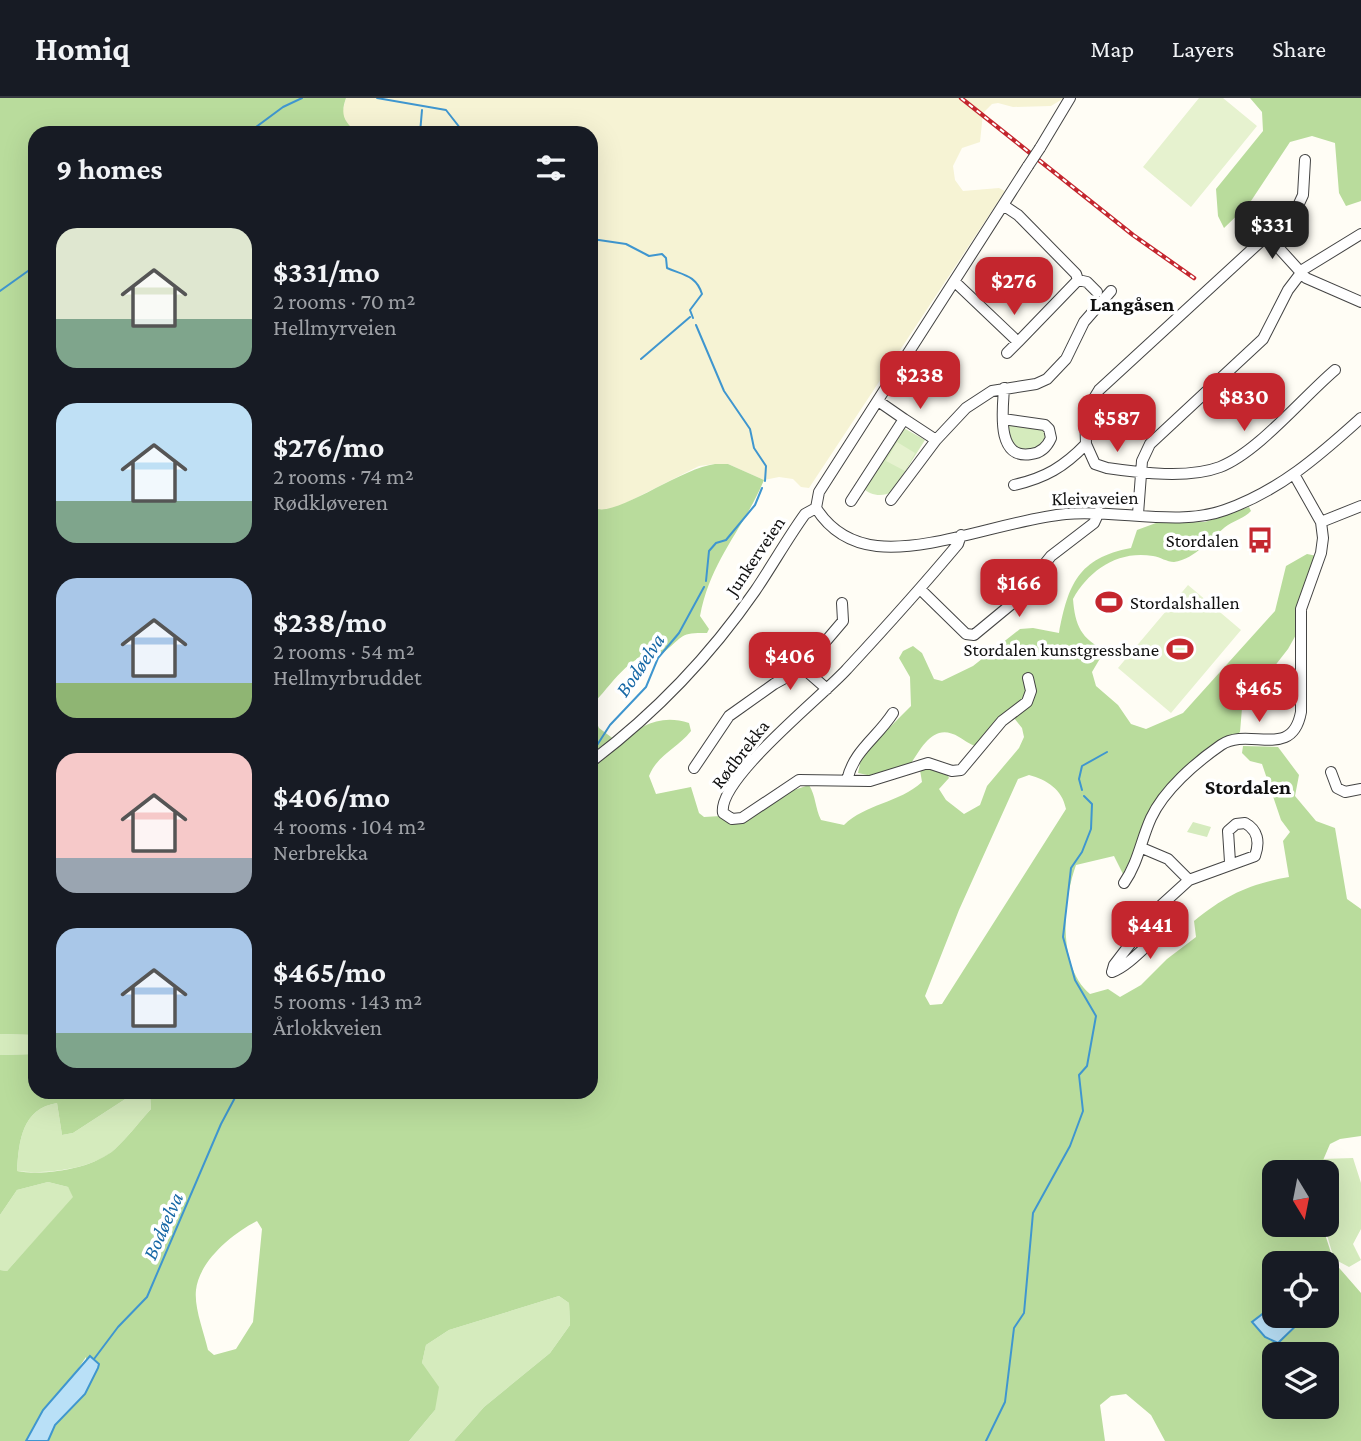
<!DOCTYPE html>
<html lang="en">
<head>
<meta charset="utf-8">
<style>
  body { margin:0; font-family:"Crimson Pro",serif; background:#242831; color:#f1f3f6; height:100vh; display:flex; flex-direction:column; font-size:26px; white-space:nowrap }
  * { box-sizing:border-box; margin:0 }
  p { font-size:23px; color:#9ea1a6 }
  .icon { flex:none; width:38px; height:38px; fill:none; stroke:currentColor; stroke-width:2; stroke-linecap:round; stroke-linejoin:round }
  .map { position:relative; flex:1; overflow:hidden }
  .panel { position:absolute; left:28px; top:28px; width:570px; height:973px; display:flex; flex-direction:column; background:#171b24; border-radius:21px; box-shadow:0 7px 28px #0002 }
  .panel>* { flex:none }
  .needle { width:46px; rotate:170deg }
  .fabs { position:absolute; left:1262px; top:1062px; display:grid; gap:14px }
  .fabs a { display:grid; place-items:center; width:77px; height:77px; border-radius:14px; background:#171b24; box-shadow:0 7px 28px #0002; font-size:35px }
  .price { position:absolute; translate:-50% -60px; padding:0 16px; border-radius:14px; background:#c4262e; color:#fff; font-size:23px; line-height:46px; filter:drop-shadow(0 2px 4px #0008) }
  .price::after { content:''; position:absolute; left:50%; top:42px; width:21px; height:16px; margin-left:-10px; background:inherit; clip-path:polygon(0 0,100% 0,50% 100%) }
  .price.current { background:#222; color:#fff }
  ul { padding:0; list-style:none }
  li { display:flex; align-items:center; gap:21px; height:175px; padding:0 28px }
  li span { display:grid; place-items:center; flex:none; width:196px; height:140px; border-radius:21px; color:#555 }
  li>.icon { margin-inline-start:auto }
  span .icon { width:84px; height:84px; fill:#fffc; stroke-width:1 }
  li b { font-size:30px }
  h2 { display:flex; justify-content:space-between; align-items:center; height:84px; padding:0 28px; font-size:30px }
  header { display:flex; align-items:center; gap:42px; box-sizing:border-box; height:98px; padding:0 35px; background:#171b24; border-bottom:2px solid #363941 }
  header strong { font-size:33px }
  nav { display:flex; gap:38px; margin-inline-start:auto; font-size:24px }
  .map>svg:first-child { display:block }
  .farmland { fill:#f6f3d4 }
  .green { fill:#d5ebbd }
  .forest { fill:#b9dc9c; fill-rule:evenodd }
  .pitch { fill:#e6f2cf }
  .water { fill:#b9e0f7; stroke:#3f96cf; stroke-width:2 }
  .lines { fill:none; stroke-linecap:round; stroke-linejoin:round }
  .stream { stroke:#3f96cf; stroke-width:2 }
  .minor-casing { stroke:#444; stroke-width:12 }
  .minor { stroke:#fff; stroke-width:10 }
  .rail-casing { stroke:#c4262e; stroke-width:4.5 }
  .rail { stroke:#fff; stroke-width:2; stroke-dasharray:5; stroke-linecap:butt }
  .minor-bridge-casing { stroke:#444; stroke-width:12; stroke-linecap:butt }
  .minor-bridge { stroke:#fff; stroke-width:10 }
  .labels { text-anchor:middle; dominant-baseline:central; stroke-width:7; stroke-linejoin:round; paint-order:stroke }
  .street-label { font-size:19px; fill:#111; stroke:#fff }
  .poi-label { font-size:19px; fill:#111; stroke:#fff; text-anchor:end }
  .neighbourhood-label { font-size:21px; font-weight:bold; fill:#111; stroke:#fff }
  .water-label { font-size:21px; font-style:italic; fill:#1768a6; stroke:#fff }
</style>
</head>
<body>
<header>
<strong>Homiq</strong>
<nav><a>Map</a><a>Layers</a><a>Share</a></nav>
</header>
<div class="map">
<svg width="1361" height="1343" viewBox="0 0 1361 1343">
  <rect width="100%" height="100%" fill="#fffdf5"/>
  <path class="farmland" d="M346,0H1064L1051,8L1013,9L998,5L992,6L983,15L980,44L962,50L953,68L955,82L963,93L999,90L1005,93L809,390L801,389L793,381L779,379L764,382L728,366H715L699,368L616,410L604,412L597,411L592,401V35H358L345,25L342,15Z"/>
  <path class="green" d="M1008,325L1046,331L1049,340L1034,353L1016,350L1005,334Z
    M902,329L925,342L892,394C883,399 870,398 863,390Z
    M1193,724L1211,729L1207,739L1187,734Z
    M0,936L35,937V956L0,957Z
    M150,994L151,1011C139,1024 128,1039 115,1051C94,1071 44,1077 17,1073C19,1042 22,1011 57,1005L62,1037L73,1035L130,998Z
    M1353,1060L1361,1085V1131L1353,1146L1361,1162L1349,1169L1334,1161L1324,1127L1329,1115L1326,1074H1320L1322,1061Z
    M48,1084L68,1089L74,1099L7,1173L0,1172V1117L17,1092Z
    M559,1198L569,1205L570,1227L550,1255L484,1309L454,1343H409L435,1312L422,1265L426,1247L449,1232Z"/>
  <path class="forest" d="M0,0H346C340,17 344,24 358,35H35V937L0,936Z
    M1250,0H1361V103L1346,108L1339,95L1335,45L1312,38L1290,44L1249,106L1224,130L1218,118L1216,91L1263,33L1262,14Z
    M715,366H728L764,382C743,432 711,461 700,518L709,531L707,535C679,535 685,537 663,555C633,550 612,587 592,607V401L598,411C620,416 682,370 715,366Z
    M1249,409L1251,413C1244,420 1236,422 1228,427C1211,439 1196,461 1174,464C1167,464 1160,459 1153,458C1118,452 1089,472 1073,501C1075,527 1081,541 1105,552L1092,574L1096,588L1118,607L1131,626L1146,631L1183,615L1275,513L1286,468L1307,456L1317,458L1300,499L1297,535L1288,551L1242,610L1240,634L1164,693L1123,776L1114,758L1076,767C1063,803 1057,868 1090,896L1108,891L1120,899L1141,887L1167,861L1196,839L1194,823C1226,797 1249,786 1289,779L1283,743L1290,734L1281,722L1262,666L1250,663L1242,655L1243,648L1278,649L1299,677L1295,698L1316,723L1335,730L1347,801L1361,811V1038L1340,1041L1330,1046L1318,1074H1274V1127H1322L1334,1164L1361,1195V1343H1165L1151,1317L1126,1296L1111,1298L1100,1307L1105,1343H454L484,1309L550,1255L570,1227L569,1205L559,1198L449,1232L426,1247L422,1265L439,1289L435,1312L409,1343H48L55,1327L85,1296L86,1259L64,1292L43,1312L26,1343H0V1172L7,1173L73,1099L68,1089L48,1084L17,1092L0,1117V957L35,956V994H592V615L599,630L619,645C641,627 661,616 689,625L691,633C677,651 658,656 649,678L656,696L691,689L699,715L704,719L721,718L743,723L791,693L809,687C816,698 815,710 821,722L844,727C865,706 899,705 922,684L920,672L930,667L947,676L949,680L939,691L946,702L964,716L980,707L987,688L1019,650L1024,639L1022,630L1014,620L1006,622L979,649C970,647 966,643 959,639C933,623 921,651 908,670L872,678L858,675L862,657L911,608L910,579L899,560L903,553L913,548L922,555L934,581L942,583L973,568L1020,531L1033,530L1059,535C1068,487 1078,460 1131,450L1137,432L1156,425L1205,424ZM1029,677C1047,682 1062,691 1066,711L942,906L930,907L925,898L959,812L1018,681ZM150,995L151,1011C139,1024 128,1039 115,1051C93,1071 44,1078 17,1073C19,1042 22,1011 57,1005L62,1037L73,1035L130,998ZM257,1123L262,1131L253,1224L236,1251L214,1257L208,1252C204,1234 194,1210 196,1192C199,1163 233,1135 257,1123ZM1274,1166H1326V1218H1306L1278,1245L1265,1239V1214L1274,1213ZM1274,1256H1326V1309H1274Z"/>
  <path class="pitch" d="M1199,0H1223L1257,28L1191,109L1143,69Z
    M897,344L915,355L905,373L886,363Z
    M1188,487L1241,532L1171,615L1118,570Z"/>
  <path class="water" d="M1274,1213V1218H1306L1278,1245L1265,1239L1252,1224L1265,1214Z
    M90,1258L99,1266L98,1270L85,1296L55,1327L48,1343H26L43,1312Z"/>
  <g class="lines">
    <path class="stream" d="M377,0L446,12L464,35
      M248,35L283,9L302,0
      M420,35L422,12
      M592,141L626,146L649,158L662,156L666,160L667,170C683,177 696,177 702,196L690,212L693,220
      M0,193L35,168
      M696,227L724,293L750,331L754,350L766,368L765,383
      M641,261L690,219
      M706,483L709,453L716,445L726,442L755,407L762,390
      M592,655L610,627L646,589L658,560L679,535L704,489
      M1082,692L1079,681L1082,668L1107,654
      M94,1261L118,1229L147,1199L221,1026L238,994
      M986,1343L1005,1304L1014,1230L1024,1215L1033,1115L1070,1048L1083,1013L1079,977L1087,968L1096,918L1075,882L1063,839L1071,770L1082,754L1091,731L1092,706L1084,698"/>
    <g class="minor-casing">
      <path id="minor" d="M1040,50L1070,0
        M1003,107L1018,117L1076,176L1078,182L1087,184L1097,194
        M1267,137L1306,180L1361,204
        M955,184L1018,244L1078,182
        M1007,255L1018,244
        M878,303L904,321
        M1003,321L1045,327L1049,331L1051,340C1047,349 1041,355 1031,356C995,362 1003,310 1004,290
        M936,342L966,310L992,293L1036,286L1047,281L1066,261L1084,224L1111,193
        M1086,346L1095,366L1107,370C1141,375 1188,381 1220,369C1258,354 1302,300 1335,272
        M1014,387C1045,380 1064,369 1086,346L1085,315L1099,292L1297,110L1303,97L1305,62
        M851,403L904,321L936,342L891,402
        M816,410C830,432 851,445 877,448C932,454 1009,421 1066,416C1116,411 1179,429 1225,412C1279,393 1319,358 1361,320
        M816,410L819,394L1028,68
        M1138,416L1142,363L1150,346L1263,241L1288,192L1304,171L1361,136
        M1321,424L1361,408
        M961,437L958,446C922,489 885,530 847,571C824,597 717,681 723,715L732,721L742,720L799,682L870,683L928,665L952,673L961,672L1002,623L1027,604L1031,593L1028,580
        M920,491L966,536L974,537L1014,504L1051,458L1094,425L1099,414
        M803,570L827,591
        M592,663C654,616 710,558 755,493C772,468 787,441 805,416L816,410
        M694,670L729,618L774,586L803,570L843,523L842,505
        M1331,674L1337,690L1345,694L1361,691
        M847,682C854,652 877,640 893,615
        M1142,750L1168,761L1189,782
        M1124,785C1138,765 1141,742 1151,720C1164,692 1195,665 1221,647C1249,628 1292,663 1301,614V511L1321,455L1323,440L1321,424L1295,378
        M1112,874L1114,867L1156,812L1189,782L1255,758C1260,744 1258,732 1245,725L1236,726L1228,733L1230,764
        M1112,874C1132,867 1154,837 1175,824"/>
    </g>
    <use href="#minor" class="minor"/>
    <g class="rail-casing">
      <path id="rail" d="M961,0L1133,137L1194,180"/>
    </g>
    <use href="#rail" class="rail"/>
    <g class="minor-bridge-casing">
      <path id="minor-bridge" d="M1028,68L1040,50"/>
    </g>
    <use href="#minor-bridge" class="minor-bridge"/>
  </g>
  <defs>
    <g id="bus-bare" transform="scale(2.1)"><path d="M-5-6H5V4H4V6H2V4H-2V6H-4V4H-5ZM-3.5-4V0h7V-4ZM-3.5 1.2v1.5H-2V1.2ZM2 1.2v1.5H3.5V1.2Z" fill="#c4262e" stroke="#fff" stroke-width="2.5" paint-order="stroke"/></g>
    <g id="stadium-bare" transform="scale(2.1)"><path d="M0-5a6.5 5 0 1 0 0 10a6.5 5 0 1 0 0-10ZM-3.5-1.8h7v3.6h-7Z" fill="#c4262e" stroke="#fff" stroke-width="2.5" paint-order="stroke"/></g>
  </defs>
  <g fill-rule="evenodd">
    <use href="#bus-bare" x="1260" y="442"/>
    <use href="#stadium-bare" x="1109" y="504"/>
    <use href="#stadium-bare" x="1180" y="551"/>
  </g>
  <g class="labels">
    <g class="street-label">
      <text transform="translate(1095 400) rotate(-1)">Kleivaveien</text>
      <text transform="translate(755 458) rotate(-56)">Junkerveien</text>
      <text transform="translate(740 656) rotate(-52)">Rødbrekka</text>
    </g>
    <g class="poi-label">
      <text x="1239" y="442">Stordalen</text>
      <text x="1130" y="504" text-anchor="start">Stordalshallen</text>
      <text x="1159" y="551">Stordalen kunstgressbane</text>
    </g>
    <g class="neighbourhood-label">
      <text x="1132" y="206">Langåsen</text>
      <text x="1248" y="689">Stordalen</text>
    </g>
    <g class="water-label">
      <text transform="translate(640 567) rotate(-56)">Bodøelva</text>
      <text transform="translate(163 1128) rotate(-66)">Bodøelva</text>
    </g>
  </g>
</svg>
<div class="fabs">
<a><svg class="needle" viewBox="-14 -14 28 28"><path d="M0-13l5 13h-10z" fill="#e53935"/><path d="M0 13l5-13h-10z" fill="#9ea1a6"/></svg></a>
<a><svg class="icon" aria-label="locate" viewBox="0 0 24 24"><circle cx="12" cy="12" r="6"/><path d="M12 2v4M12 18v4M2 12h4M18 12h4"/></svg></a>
<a><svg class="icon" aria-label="layers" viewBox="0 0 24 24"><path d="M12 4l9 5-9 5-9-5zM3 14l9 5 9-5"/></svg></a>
</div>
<b class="price current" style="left:1272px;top:163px">$331</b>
<b class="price" style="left:1014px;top:219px">$276</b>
<b class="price" style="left:920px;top:313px">$238</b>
<b class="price" style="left:1244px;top:335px">$830</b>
<b class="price" style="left:1117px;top:356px">$587</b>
<b class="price" style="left:1019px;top:521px">$166</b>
<b class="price" style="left:790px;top:594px">$406</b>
<b class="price" style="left:1259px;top:626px">$465</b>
<b class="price" style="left:1150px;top:863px">$441</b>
<section class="panel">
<h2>9 homes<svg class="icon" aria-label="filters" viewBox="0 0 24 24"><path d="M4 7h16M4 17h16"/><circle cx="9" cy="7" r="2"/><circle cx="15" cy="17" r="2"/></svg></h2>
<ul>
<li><span style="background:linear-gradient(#dfe7d0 65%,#7fa58c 0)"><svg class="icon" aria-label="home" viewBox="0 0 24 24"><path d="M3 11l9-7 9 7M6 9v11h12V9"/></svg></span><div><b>$331/mo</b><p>2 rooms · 70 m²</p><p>Hellmyrveien</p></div></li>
<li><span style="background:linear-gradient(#bfe0f5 70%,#7fa58c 0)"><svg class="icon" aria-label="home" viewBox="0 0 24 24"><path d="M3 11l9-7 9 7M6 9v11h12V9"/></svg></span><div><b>$276/mo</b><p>2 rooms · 74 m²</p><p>Rødkløveren</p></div></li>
<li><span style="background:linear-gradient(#a9c7e8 75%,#8fb573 0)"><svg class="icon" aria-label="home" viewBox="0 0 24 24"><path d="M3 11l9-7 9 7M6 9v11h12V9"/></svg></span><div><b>$238/mo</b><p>2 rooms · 54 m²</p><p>Hellmyrbruddet</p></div></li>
<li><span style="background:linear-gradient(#f6c9c9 75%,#9aa5b1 0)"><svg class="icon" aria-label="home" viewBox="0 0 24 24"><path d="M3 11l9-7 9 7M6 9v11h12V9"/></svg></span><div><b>$406/mo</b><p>4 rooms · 104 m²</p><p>Nerbrekka</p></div></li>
<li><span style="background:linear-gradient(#a9c7e8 75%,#7fa58c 0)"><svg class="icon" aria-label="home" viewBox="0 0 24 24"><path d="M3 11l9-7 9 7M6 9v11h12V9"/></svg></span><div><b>$465/mo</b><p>5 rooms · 143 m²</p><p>Årlokkveien</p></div></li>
</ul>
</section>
</div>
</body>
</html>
